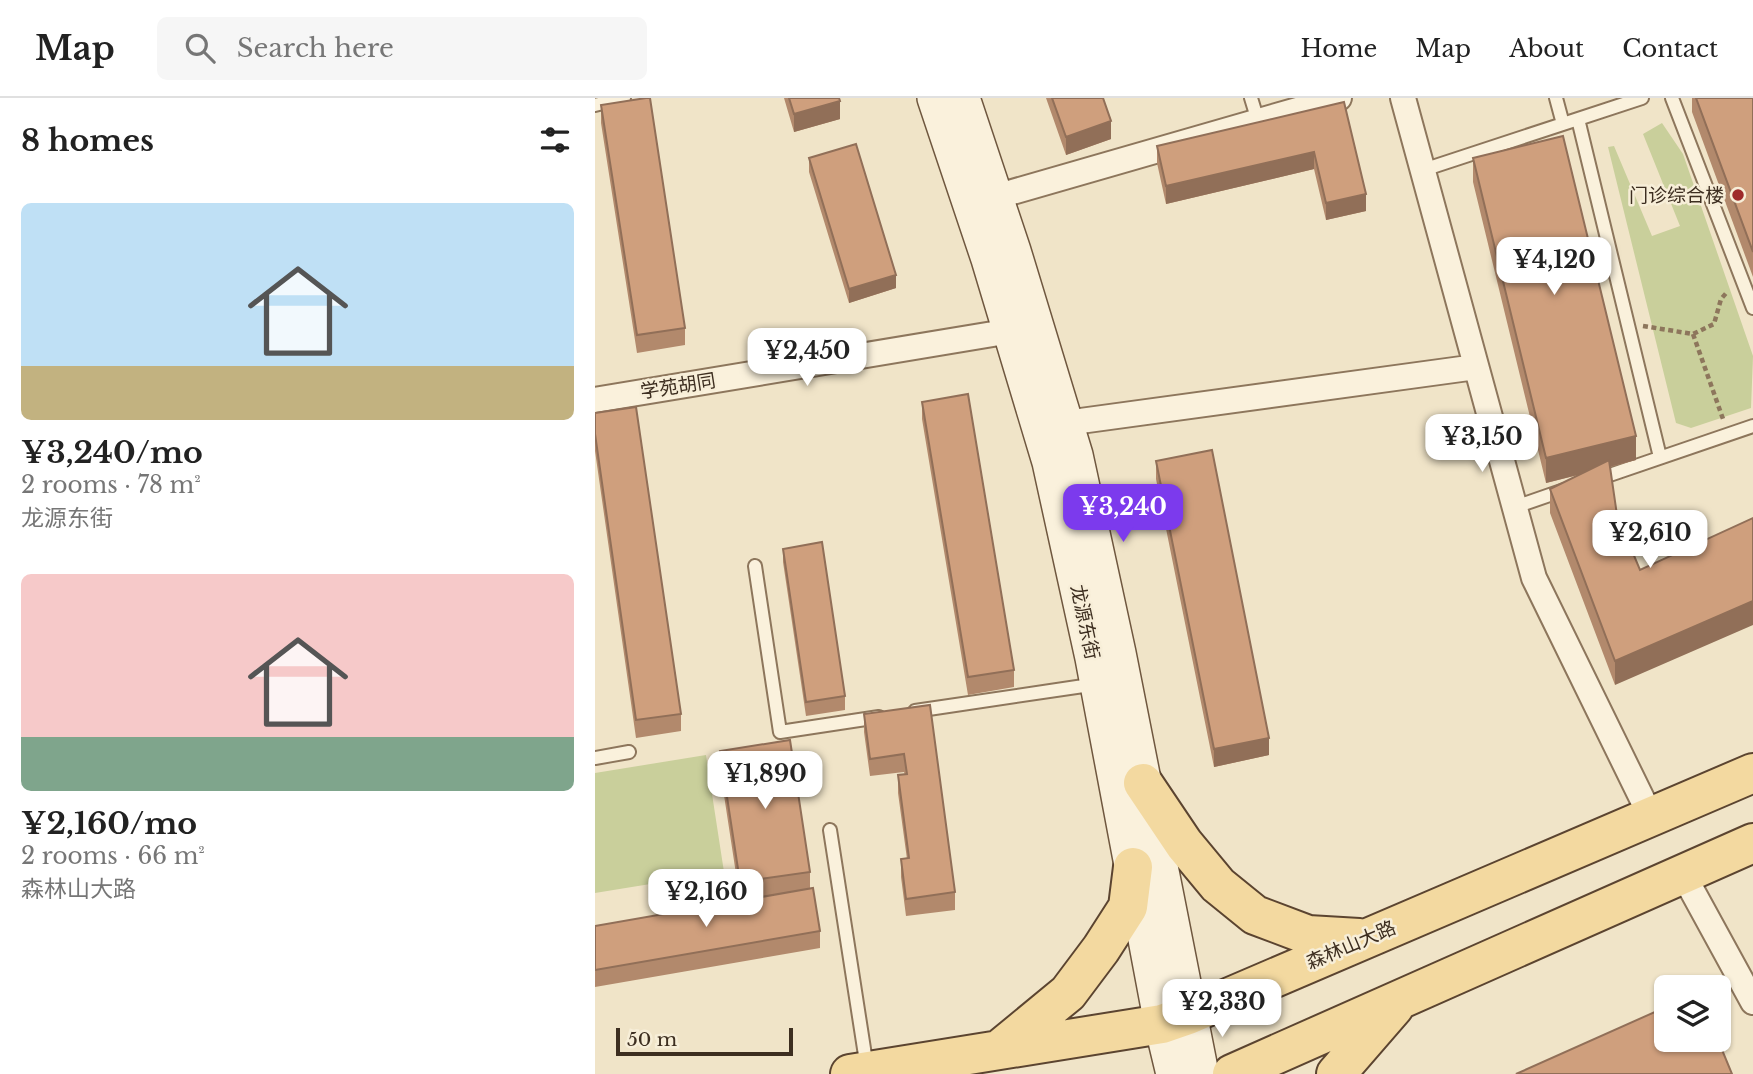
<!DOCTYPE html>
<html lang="en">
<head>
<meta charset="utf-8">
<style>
  body { margin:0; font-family:"Libre Baskerville","Noto Sans SC",serif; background:#f6f6f6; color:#222; height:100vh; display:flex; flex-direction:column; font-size:26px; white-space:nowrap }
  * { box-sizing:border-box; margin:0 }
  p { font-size:23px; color:#767676 }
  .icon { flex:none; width:38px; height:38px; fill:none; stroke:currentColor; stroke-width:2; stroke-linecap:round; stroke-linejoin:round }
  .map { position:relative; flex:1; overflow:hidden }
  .sheet { display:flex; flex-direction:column; background:#fff; width:595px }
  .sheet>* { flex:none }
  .tools { position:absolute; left:1059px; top:877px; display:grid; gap:14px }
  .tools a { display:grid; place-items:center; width:77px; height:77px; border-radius:10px; background:#fff; box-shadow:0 2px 5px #0004; font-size:35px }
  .scale { position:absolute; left:21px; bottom:18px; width:177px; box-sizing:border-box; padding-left:7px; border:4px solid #3d2e20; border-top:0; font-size:19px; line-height:24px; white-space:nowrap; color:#3d2e20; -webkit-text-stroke:5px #f7eed8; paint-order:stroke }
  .price { position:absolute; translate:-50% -60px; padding:0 16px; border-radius:14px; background:#fff; color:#222; font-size:23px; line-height:46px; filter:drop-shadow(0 2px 4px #0008) }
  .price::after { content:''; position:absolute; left:50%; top:42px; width:21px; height:16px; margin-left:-10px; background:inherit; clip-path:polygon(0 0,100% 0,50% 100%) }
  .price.selected { background:#7c3aed; color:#fff }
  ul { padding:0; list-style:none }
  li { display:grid; align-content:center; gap:14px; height:371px; padding:0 21px }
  li span { display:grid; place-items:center; height:217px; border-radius:10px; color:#555 }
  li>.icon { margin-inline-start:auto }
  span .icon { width:126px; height:126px; fill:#fffc; stroke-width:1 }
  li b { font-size:30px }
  h2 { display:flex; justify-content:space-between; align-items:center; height:84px; padding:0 21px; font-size:30px }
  header { display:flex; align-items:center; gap:42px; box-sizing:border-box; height:98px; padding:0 35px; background:#fff; border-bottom:2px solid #e0e0e0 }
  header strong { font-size:33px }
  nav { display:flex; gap:38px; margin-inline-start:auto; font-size:24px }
  .search { width:490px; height:63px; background:#f6f6f6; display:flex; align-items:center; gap:18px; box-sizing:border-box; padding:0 24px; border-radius:10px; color:#767676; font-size:26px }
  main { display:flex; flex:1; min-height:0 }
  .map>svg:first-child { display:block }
  .green { fill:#c9cf9b }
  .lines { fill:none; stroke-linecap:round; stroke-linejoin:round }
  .lane-casing { stroke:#8d765c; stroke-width:16 }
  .street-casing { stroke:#8d765c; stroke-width:28 }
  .secondary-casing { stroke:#6f573f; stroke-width:38 }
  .primary-casing { stroke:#5b4430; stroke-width:42 }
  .path { stroke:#8d765c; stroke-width:4.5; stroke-dasharray:5 3.5; stroke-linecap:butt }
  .lane { stroke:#faf1dc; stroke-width:12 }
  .street { stroke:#faf1dc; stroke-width:24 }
  .secondary { stroke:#faf1dc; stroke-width:35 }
  .primary { stroke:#f3d9a0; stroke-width:38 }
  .wall { fill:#b2896c }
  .shaded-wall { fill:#916f58 }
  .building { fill:#cf9f7d; stroke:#916f58; stroke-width:2 }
  .poi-dot { fill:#9e2a2b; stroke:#f7eed8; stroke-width:2.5 }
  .labels { text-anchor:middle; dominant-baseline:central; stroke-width:5; stroke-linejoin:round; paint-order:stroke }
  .poi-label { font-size:19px; fill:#3d2e20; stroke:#f7eed8; text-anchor:end }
  .street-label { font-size:19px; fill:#3d2e20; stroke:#f7eed8 }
</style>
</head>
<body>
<header>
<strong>Map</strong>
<div class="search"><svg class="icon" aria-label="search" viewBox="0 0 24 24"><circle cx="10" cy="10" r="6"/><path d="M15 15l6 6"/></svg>Search here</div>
<nav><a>Home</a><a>Map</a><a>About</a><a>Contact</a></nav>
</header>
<main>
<section class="sheet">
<h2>8 homes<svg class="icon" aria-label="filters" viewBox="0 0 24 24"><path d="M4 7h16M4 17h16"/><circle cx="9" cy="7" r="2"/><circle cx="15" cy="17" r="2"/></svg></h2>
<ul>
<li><span style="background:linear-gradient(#bfe0f5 75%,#c2b280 0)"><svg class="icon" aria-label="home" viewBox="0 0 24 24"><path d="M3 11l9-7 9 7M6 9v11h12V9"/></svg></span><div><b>¥3,240/mo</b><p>2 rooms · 78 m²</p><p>龙源东街</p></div></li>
<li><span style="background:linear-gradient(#f6c9c9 75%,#7fa58c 0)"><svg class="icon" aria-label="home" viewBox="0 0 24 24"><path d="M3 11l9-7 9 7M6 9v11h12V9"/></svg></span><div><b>¥2,160/mo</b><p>2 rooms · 66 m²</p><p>森林山大路</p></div></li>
</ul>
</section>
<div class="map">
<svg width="1158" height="976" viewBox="0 0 1158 976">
  <rect width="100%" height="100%" fill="#f0e4c8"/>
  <path class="green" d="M1067,25L1088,56L1158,258L1156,310L1096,330L1081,325L1013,49L1019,48L1057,138L1085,128L1048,36Z
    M111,657L129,774L0,795V675Z"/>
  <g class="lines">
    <g class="lane-casing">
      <path id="lane" d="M656,0L663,23
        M961,0L968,26
        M1077,0L1158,210
        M0,7L29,0
        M983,21L1065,359
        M828,72L1047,0
        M1000,382L1158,328
        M920,409L969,392
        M160,468L185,634L284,619
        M320,613L502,586
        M0,660L34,654
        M235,732L272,970"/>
    </g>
    <g class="street-casing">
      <path id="street" d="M808,0L939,480L1056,719
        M400,99L744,0
        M0,302L416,233
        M456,327L881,269
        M1088,776L1158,904"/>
    </g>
    <g class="secondary-casing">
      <path id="secondary" d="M340,0L394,161L455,364L498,560L567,926L579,976
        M367,0L418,153L480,357L523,555L606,976"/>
    </g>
    <g class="primary-casing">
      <path id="primary" d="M548,685L589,746L623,787L660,817L713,837L764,840
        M405,951L473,895L506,851L533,809L538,769
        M255,976L567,926L593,917L1158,675
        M637,976L1158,745
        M741,976L799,909"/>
    </g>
    <path class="path" d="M1048,228L1098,236L1119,226L1126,201L1133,193
      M1098,236L1128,321"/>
    <use href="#lane" class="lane"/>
    <use href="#street" class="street"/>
    <use href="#secondary" class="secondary"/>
    <use href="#primary" class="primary"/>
  </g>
  <path class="wall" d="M189,0H244L245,21L199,34Z
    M451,0H508L516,41L471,57Z
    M1097,0H1158V179L1097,14Z
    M749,4L771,113L731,122L719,71L571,106L562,65V48Z
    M6,7L90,230V247L42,255L6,25Z
    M214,60L301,190L254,205L214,74Z
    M878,60L1041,362L1015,369L1022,417L1020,587L955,415V391L983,377L951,385L878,84Z
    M327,304L419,572V589L373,597L327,321Z
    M0,315L86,616V633L41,640L0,353Z
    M561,363L674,657L619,669L561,381Z
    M188,451L250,598V612L211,618L188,464Z
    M335,607L360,794V812L311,818L306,779V761H312L303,695V677H310L309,674L275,678L269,634V616Z
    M125,653L215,774V791L225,833V850L0,889V828L189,795L145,802L125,671Z"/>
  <path class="shaded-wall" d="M245,3V21L199,34V16Z
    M516,23V41L471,57V39Z
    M719,54V71L571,106V88Z
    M771,96V113L731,122V105Z
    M301,177V190L254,205V191Z
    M1041,338V362L951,385V360Z
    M1158,503V527L1020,587V563Z
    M674,640V657L619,669V651Z"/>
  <path class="building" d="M51,0H55L90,230L42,237L6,7Z
    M194,0H244L245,3L199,16Z
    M457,0H508L516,23L471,39Z
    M1101,0H1158V154Z
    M749,4L771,96L731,105L719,54L571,88L562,48Z
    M968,38L1041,338L951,360L878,60Z
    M261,46L301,177L254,191L214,60Z
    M373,296L419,572L373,579L327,304Z
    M41,309L86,616L41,622L0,336V315Z
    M617,352L674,640L619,651L561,363Z
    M1014,362L1022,417L1045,472L1158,420V503L1020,563L955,391Z
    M227,444L250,598L211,604L188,451Z
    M335,607L360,794L311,801L306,761L314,760L303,677L312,676L309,656L275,661L269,616Z
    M195,642L215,774L145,784L125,653Z
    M218,790L225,833L0,872V828Z
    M1071,909V942H1123L1137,976H921Z"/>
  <circle class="poi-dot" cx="1143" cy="97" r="7"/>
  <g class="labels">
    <g class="poi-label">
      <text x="1129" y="97">门诊综合楼</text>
    </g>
    <g class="street-label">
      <text transform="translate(83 288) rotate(-9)">学苑胡同</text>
      <text transform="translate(490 524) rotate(78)">龙源东街</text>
      <text transform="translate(756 847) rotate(-23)">森林山大路</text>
    </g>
  </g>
</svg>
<div class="tools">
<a><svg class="icon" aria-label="layers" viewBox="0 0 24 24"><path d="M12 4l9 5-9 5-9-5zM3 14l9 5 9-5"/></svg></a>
</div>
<div class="scale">50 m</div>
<b class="price" style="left:959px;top:199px">¥4,120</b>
<b class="price" style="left:212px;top:290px">¥2,450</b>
<b class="price" style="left:887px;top:376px">¥3,150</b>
<b class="price selected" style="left:528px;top:446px">¥3,240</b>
<b class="price" style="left:1055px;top:472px">¥2,610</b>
<b class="price" style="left:170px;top:713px">¥1,890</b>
<b class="price" style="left:111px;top:831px">¥2,160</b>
<b class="price" style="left:627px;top:941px">¥2,330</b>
</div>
</main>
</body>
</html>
